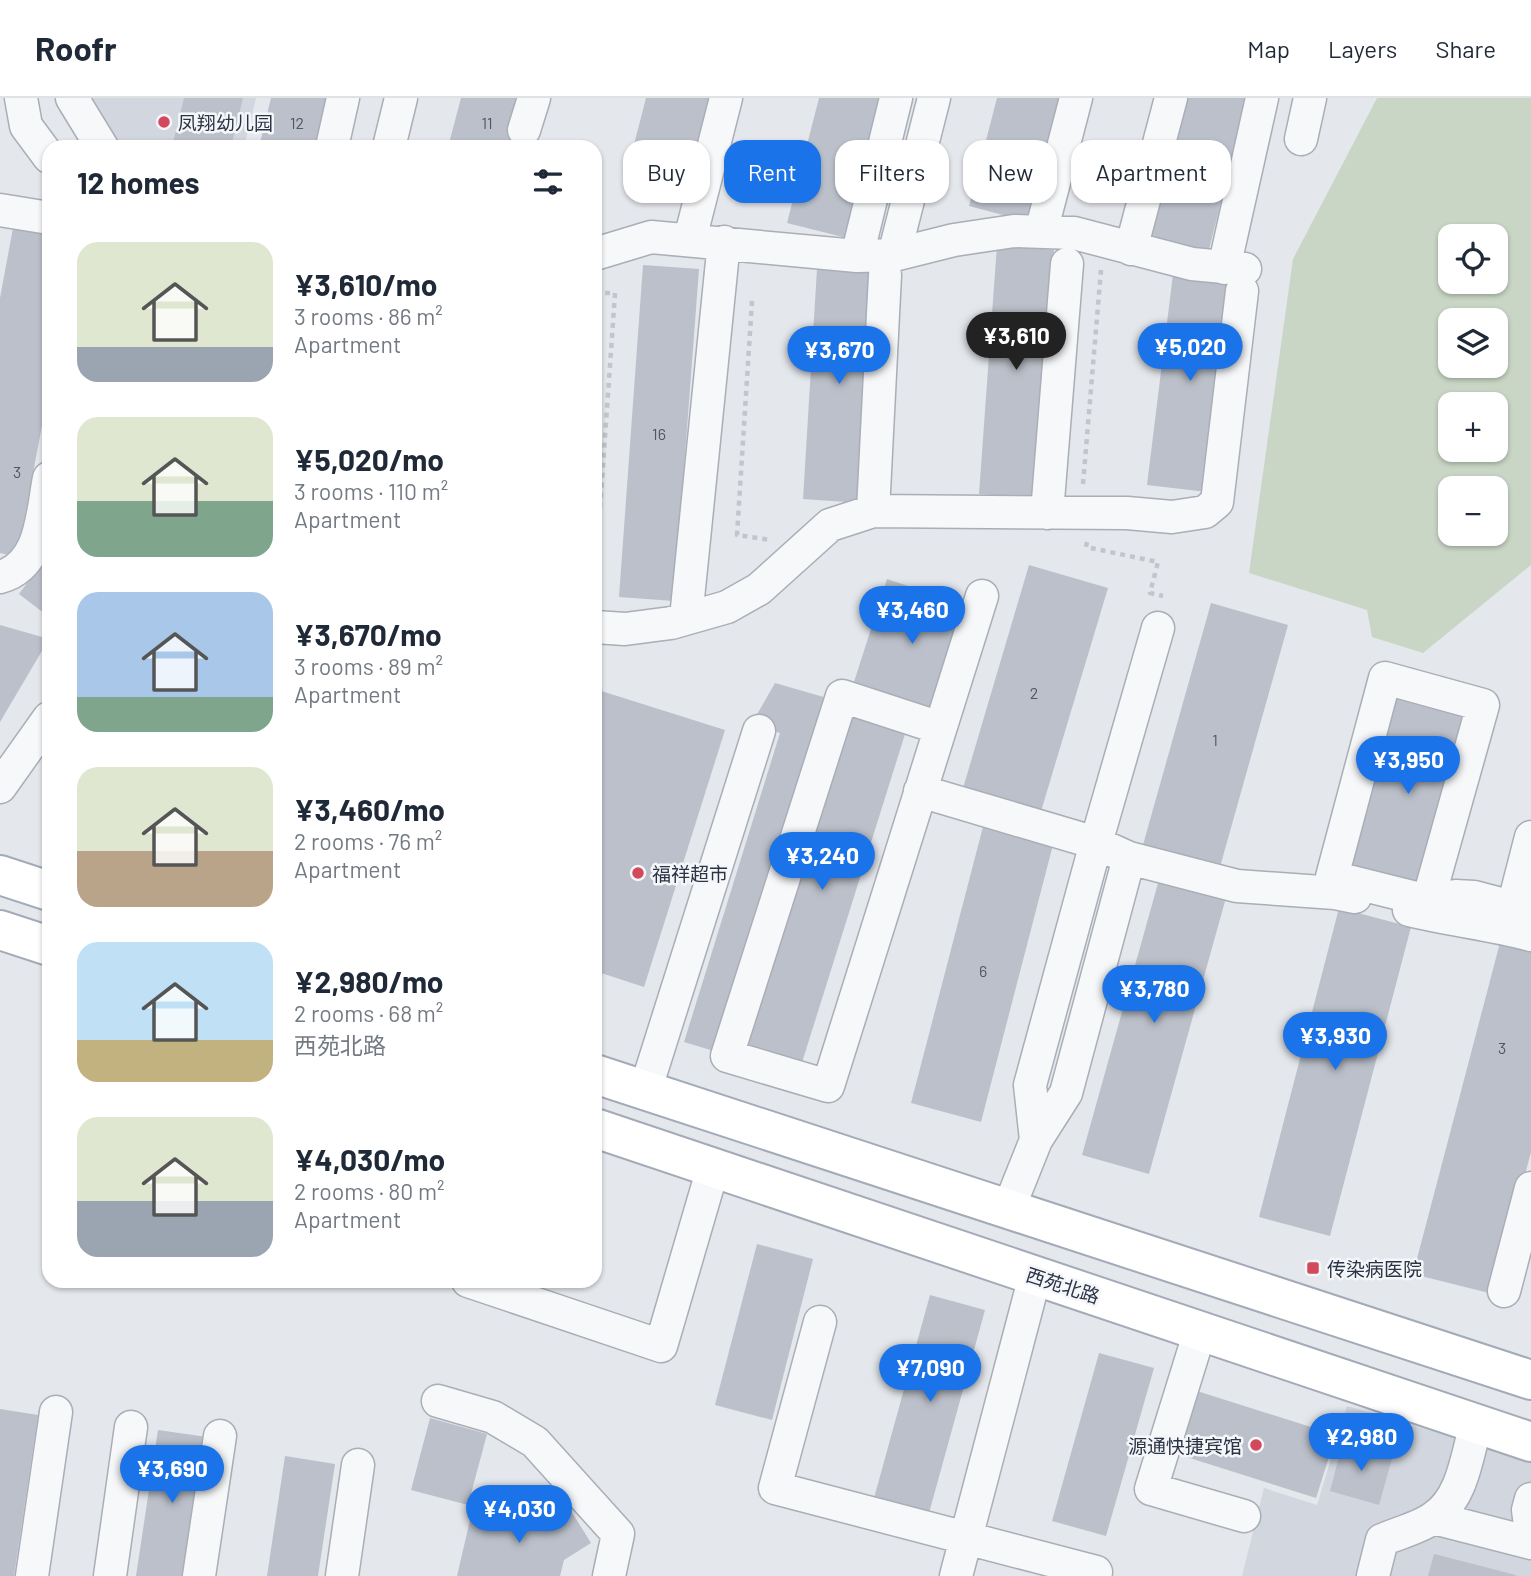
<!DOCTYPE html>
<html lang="en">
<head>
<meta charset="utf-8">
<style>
  body { margin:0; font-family:Barlow,"Noto Sans SC",sans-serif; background:#f2f2f3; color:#1f2937; height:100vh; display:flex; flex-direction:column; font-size:26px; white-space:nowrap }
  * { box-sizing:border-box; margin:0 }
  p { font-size:23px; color:#747a83 }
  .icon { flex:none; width:38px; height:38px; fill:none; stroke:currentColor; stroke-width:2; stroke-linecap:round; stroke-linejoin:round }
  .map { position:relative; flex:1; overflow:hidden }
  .details { position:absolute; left:42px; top:42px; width:560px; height:1148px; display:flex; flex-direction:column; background:#fff; border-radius:21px; box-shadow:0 2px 5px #0004 }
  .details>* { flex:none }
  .guide { position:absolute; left:623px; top:42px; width:665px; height:63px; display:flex; gap:14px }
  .tools { position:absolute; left:1438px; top:126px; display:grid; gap:14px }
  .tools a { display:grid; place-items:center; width:70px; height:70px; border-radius:14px; background:#fff; box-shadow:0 2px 5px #0004; font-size:35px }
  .price { position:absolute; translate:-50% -60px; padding:0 16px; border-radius:24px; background:#1a73e8; color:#fff; font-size:23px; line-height:46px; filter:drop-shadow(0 2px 4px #0008) }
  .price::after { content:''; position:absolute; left:50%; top:42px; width:21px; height:16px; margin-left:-10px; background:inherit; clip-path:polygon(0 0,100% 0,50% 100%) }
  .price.active { background:#222; color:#fff }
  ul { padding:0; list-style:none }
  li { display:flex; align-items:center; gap:21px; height:175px; padding:0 35px }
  li span { display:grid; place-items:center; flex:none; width:196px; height:140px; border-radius:21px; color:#555 }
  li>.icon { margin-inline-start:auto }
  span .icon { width:84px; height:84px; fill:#fffc; stroke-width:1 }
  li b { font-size:30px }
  h2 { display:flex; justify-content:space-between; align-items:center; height:84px; padding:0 35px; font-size:30px }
  .chip { padding:0 24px; border-radius:21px; background:#fff; box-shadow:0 2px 5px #0004; font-size:24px; line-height:63px }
  .chip.active { background:#1a73e8; color:#fff }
  header { display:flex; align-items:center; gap:42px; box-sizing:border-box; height:98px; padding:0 35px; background:#fff; border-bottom:2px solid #e0e1e3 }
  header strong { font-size:33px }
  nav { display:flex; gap:38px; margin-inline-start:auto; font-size:24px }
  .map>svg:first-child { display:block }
  .built { fill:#d2d6de }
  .green { fill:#c9d6c5; fill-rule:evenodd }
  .building { fill:#bbc0ca }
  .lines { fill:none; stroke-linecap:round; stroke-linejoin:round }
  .minor-casing { stroke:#a9aeb7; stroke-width:35 }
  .major-casing { stroke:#a3abb8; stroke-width:42 }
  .path { stroke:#c2c5cb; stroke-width:4.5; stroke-dasharray:5 5; stroke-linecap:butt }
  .minor { stroke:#f7f8fa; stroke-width:32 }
  .major { stroke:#fff; stroke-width:38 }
  .poi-dot { fill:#d1495b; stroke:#f4f6f9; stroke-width:2.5 }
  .labels { text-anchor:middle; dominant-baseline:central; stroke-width:5; stroke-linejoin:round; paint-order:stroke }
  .number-label { font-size:16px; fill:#4f5766 }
  .poi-label { font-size:19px; fill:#2b3445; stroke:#f4f6f9; text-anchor:start }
  .street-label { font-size:19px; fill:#2b3445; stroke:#f4f6f9 }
</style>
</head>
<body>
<header>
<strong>Roofr</strong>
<nav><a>Map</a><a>Layers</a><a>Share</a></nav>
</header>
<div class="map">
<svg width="1531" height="1478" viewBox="0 0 1531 1478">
  <rect width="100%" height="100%" fill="#e4e7ec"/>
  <path class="built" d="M63,0H256L244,49H93Z
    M1347,1308L1531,1362V1478H1242L1264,1390L1317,1407Z"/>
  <path class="green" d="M1377,0H1531V467L1423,555L1372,539L1367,512L1249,475L1293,161ZM1451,138H1496V184H1451ZM1451,222H1496V268H1451ZM1451,306H1496V352H1451ZM1451,390H1496V436H1451Z"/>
  <path class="building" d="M184,0H243L231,49H172Z
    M271,0H334L323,49H259Z
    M461,0H525L512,49H448Z
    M646,0H710L683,104L623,89Z
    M819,0H884L847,140L787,125Z
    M997,0H1061L1029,124L969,108Z
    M1184,0H1248L1207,159L1147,143Z
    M13,130L49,137V291L17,459L0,455V200Z
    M997,147L1054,152L1036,400L979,396Z
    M643,167L699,171L674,503L619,499Z
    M817,171L875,174L861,405L803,401Z
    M1173,176L1233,184L1207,394L1147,387Z
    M49,455V519L19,496Z
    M1029,467L1108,490L1039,720L961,697Z
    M887,481L971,509L936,614L853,587Z
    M1211,505L1288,527L1218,776L1141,754Z
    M0,527L49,541L0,624Z
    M775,585L827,600L717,954L684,944L780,635L751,627Z
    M595,591L725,632L644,889L595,873Z
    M1398,597L1468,616L1418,798L1348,779Z
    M846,614L906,633L799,974L739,955Z
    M985,721L1055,739L981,1024L911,1005Z
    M1160,778L1227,796L1149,1076L1082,1057Z
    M1339,810L1411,829L1330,1138L1259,1119Z
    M1502,837L1531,844V1054L1493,1196L1413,1176Z
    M757,1146L813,1161L772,1322L715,1307Z
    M930,1197L985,1212L929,1415L874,1400Z
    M1099,1255L1154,1270L1106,1438L1052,1423Z
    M1197,1293L1336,1337L1316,1400L1177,1356Z
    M0,1311L38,1317L14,1478H0Z
    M430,1320L487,1336L468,1407L411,1392Z
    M158,1332L207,1339L187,1478H136Z
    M1343,1343L1393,1357L1379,1407L1330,1393Z
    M285,1358L335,1366L318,1478H267Z
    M474,1405L498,1411L495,1422L533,1431L568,1408L591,1445L564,1462L560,1478H457Z
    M1434,1456L1516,1477V1478H1428Z"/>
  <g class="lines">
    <g class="minor-casing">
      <path id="minor" d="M21,0L26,28L49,59
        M72,0L102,49
        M524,32L534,0
        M1301,41L1310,0
        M332,49L343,0
        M389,49L401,0
        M0,112L49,120
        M1041,134L1076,0
        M690,141L726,0
        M1131,151L1171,0
        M595,156L651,139L857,158L894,157L954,142L1014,133L1074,135L1192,166L1245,171
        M894,157L934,0
        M857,158L896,0
        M1224,170L1262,0
        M873,413L885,177
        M1047,415L1067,166
        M0,479C42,468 42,415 49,380
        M686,520L724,144
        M595,529L625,531L671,525L727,509L759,491L830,427L873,413L1127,415L1172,419L1205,414L1217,404L1242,193
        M940,630L842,598L727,958L828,988L982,498
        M0,689L49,620
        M920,693L1096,745L1129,760L1237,788L1335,795L1355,799
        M1428,803L1483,607L1385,580L1332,779L1428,803L1456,798L1474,799L1531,814
        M1513,809L1531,739
        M1409,812C1450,822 1491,826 1531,837
        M645,993L759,633
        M1036,1042L1066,995L1129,760
        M1008,1112L1036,1042L1030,987L1096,745L1158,530
        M468,1183L661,1248L713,1070
        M1504,1193L1531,1090
        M820,1224L775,1390L1096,1474
        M1200,1233L1151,1391L1244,1418
        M438,1303L493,1319L535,1344L618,1436L609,1478
        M1531,1401L1528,1412L1531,1434
        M1434,1420L1531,1445
        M32,1478L56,1314
        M110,1478L131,1329
        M199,1478L220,1338
        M342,1478L358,1367
        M956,1478L1035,1178
        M1373,1478L1382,1442C1398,1435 1419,1430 1433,1420C1463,1401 1467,1357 1476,1326"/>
    </g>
    <g class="major-casing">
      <path id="major" d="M0,777L49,793
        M0,832L49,848
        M595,976L1531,1282
        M595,1030L1531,1344"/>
    </g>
    <path class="path" d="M595,195H615L595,484
      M752,203L737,437L770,442
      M1083,386L1101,172
      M1087,444L1086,449L1158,464L1150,495L1163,498"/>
    <use href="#minor" class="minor"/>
    <use href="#major" class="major"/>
  </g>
  <g class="poi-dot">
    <circle cx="164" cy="24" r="7"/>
    <circle cx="638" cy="775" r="7"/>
    <rect x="1306" y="1163" width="14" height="14" rx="3.5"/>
    <circle cx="1256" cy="1347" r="7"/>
  </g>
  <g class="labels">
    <g class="number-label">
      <text x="297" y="24">12</text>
      <text x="487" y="24">11</text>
      <text x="659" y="335">16</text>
      <text x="17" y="373">3</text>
      <text x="1034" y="594">2</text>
      <text x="1215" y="641">1</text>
      <text x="983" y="872">6</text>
      <text x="1502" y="949">3</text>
    </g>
    <g class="poi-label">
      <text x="178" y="24">凤翔幼儿园</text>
      <text x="652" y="775">福祥超市</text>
      <text x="1327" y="1170">传染病医院</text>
      <text x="1242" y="1347" text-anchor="end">源通快捷宾馆</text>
    </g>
    <g class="street-label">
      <text transform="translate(1063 1187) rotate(18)">西苑北路</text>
    </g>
  </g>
</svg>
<div class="tools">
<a><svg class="icon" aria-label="locate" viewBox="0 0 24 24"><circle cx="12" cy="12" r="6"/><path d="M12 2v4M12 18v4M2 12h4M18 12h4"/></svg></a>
<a><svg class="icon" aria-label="layers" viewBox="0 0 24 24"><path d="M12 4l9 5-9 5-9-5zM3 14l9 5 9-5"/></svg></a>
<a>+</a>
<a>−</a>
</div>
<b class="price active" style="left:1016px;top:274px">¥3,610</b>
<b class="price" style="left:1190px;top:285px">¥5,020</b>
<b class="price" style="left:839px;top:288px">¥3,670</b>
<b class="price" style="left:912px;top:548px">¥3,460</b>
<b class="price" style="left:1408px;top:698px">¥3,950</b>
<b class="price" style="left:822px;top:794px">¥3,240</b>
<b class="price" style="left:1154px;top:927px">¥3,780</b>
<b class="price" style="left:1335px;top:974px">¥3,930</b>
<b class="price" style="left:930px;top:1306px">¥7,090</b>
<b class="price" style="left:1361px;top:1375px">¥2,980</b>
<b class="price" style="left:172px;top:1407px">¥3,690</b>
<b class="price" style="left:519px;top:1447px">¥4,030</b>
<div class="guide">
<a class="chip">Buy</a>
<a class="chip active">Rent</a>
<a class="chip">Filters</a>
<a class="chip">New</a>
<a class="chip">Apartment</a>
</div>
<section class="details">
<h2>12 homes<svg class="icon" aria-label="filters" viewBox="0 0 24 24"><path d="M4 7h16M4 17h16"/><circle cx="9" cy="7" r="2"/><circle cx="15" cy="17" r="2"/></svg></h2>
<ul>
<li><span style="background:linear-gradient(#dfe7d0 75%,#9aa5b1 0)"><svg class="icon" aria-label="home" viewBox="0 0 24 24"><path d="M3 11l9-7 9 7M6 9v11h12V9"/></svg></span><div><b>¥3,610/mo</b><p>3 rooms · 86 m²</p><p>Apartment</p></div></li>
<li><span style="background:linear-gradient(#dfe7d0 60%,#7fa58c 0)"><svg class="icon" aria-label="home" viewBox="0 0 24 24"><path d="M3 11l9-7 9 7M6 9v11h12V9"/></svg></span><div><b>¥5,020/mo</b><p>3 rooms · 110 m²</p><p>Apartment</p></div></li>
<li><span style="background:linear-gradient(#a9c7e8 75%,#7fa58c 0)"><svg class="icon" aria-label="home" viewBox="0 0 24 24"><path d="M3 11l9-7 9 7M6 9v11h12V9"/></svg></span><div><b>¥3,670/mo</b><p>3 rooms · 89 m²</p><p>Apartment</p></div></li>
<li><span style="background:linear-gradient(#dfe7d0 60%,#b9a48a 0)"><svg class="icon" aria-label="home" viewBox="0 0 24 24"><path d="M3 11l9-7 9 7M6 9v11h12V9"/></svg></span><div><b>¥3,460/mo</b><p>2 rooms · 76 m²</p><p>Apartment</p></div></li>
<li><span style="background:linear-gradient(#bfe0f5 70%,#c2b280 0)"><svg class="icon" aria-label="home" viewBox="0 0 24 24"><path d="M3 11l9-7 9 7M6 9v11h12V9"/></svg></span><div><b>¥2,980/mo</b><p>2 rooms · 68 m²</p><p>西苑北路</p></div></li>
<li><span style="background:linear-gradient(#dfe7d0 60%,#9aa5b1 0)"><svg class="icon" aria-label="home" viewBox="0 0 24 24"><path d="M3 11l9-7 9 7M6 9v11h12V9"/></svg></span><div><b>¥4,030/mo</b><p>2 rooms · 80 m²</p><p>Apartment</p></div></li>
</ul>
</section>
</div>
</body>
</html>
